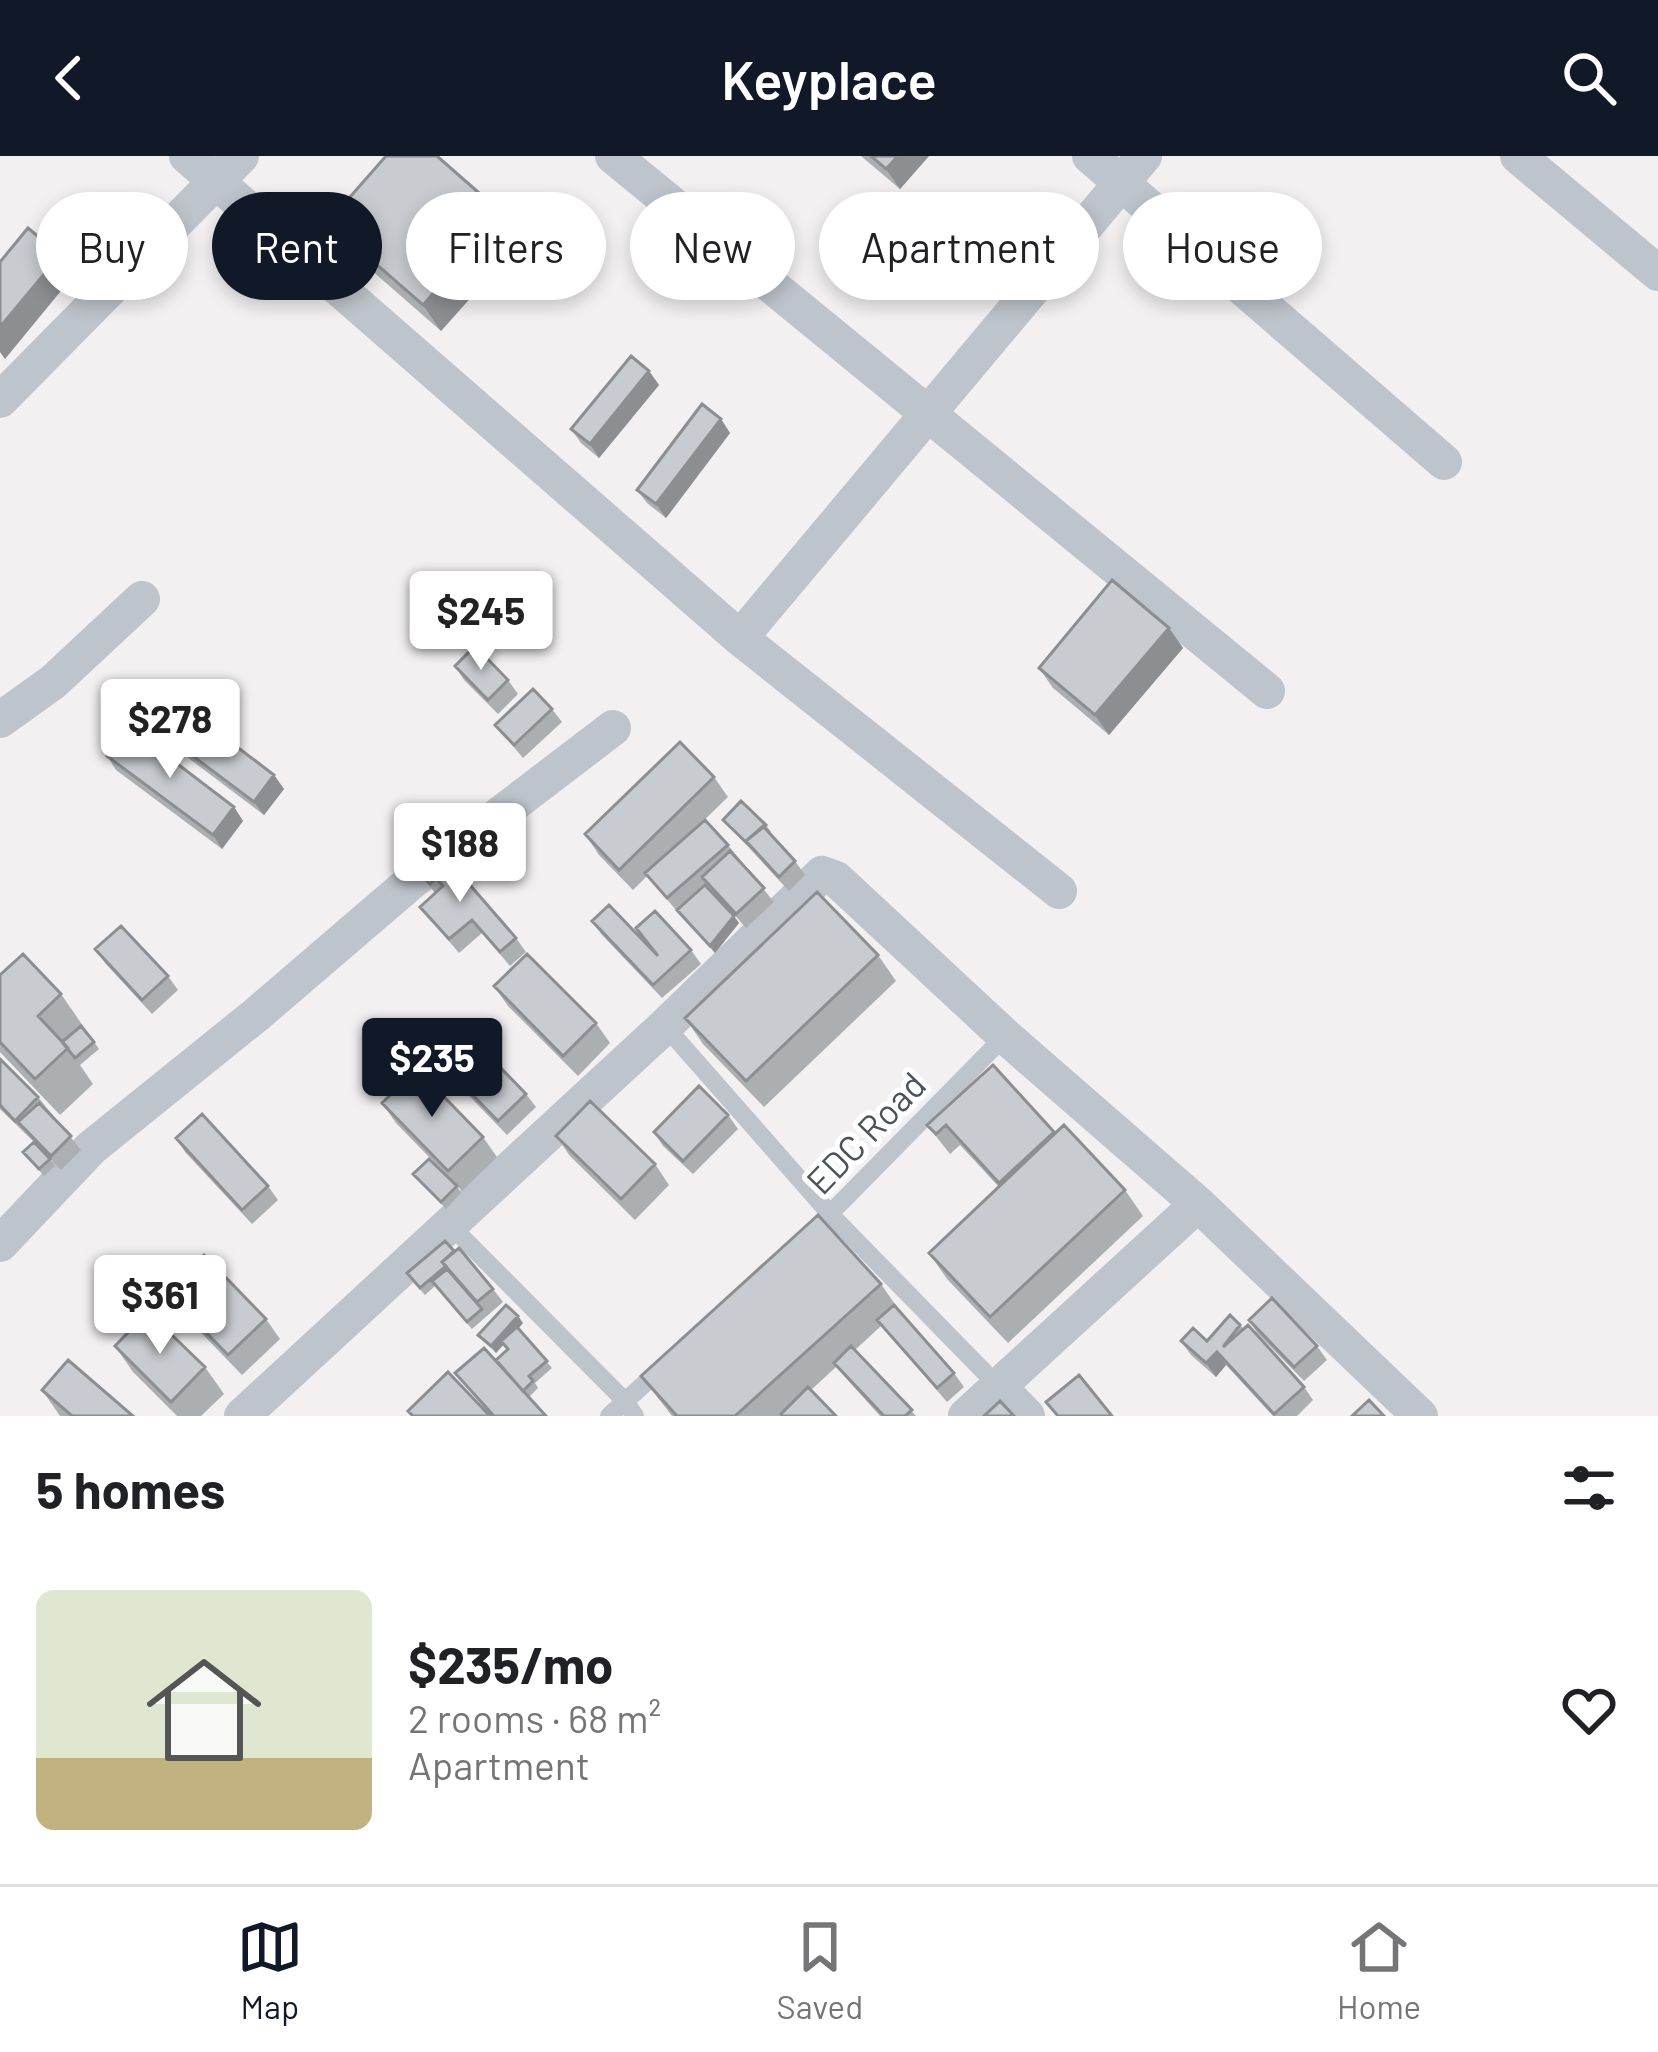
<!DOCTYPE html>
<html lang="en">
<head>
<meta charset="utf-8">
<style>
  body { margin:0; font-family:Barlow,sans-serif; background:#f6f6f6; color:#202124; height:100vh; display:flex; flex-direction:column; font-size:45px; white-space:nowrap }
  * { box-sizing:border-box; margin:0 }
  p { font-size:39px; color:#757577 }
  .icon { flex:none; width:66px; height:66px; fill:none; stroke:currentColor; stroke-width:2; stroke-linecap:round; stroke-linejoin:round }
  .map { position:relative; height:1260px; overflow:hidden }
  .details { display:flex; flex-direction:column; background:#fff; flex:1 }
  .details>* { flex:none }
  .top-card { position:absolute; left:36px; top:36px; width:1587px; height:108px; display:flex; gap:24px }
  .price { position:absolute; translate:-50% -102px; padding:0 27px; border-radius:12px; background:#fff; color:#222; font-size:39px; line-height:78px; filter:drop-shadow(0 3px 6px #0008) }
  .price::after { content:''; position:absolute; left:50%; top:72px; width:36px; height:27px; margin-left:-18px; background:inherit; clip-path:polygon(0 0,100% 0,50% 100%) }
  .price.active { background:#111827; color:#fff }
  ul { padding:0; list-style:none }
  li { display:flex; align-items:center; gap:36px; height:300px; padding:0 36px }
  li span { display:grid; place-items:center; flex:none; width:336px; height:240px; border-radius:18px; color:#555 }
  li>.icon { margin-inline-start:auto }
  span .icon { width:144px; height:144px; fill:#fffc; stroke-width:1 }
  li b { font-size:51px }
  h2 { display:flex; justify-content:space-between; align-items:center; height:144px; padding:0 36px; font-size:51px }
  .chip { padding:0 42px; border-radius:54px; background:#fff; box-shadow:0 6px 18px #0003; font-size:42px; line-height:108px }
  .chip.active { background:#111827; color:#fff }
  header { display:flex; justify-content:space-between; align-items:center; height:156px; padding:0 36px; background:#111827; color:#fff; font-size:54px; font-weight:600 }
  .tab-bar { display:flex; justify-content:space-around; align-items:center; height:168px; border-top:3px solid #e0e0e0; background:#fff; font-size:33px; color:#757577 }
  .tab-bar a { display:grid; justify-items:center; gap:6px }
  .tab-bar .active { color:#111827 }
  .map>svg:first-child { display:block }
  .lines { fill:none; stroke-linecap:round; stroke-linejoin:round }
  .service { stroke:#bec4cb; stroke-width:18 }
  .minor { stroke:#bec4cb; stroke-width:36 }
  .wall { fill:#acafb2 }
  .shaded-wall { fill:#8c8e91 }
  .building { fill:#c8cbcf; stroke:#8c8e91; stroke-width:3 }
  .labels { text-anchor:middle; dominant-baseline:central; stroke-width:10; stroke-linejoin:round; paint-order:stroke }
  .street-label { font-size:36px; fill:#4a535c; stroke:#fff }
</style>
</head>
<body>
<header><svg class="icon" aria-label="back" viewBox="0 0 24 24"><path d="M15 5l-7 7 7 7"/></svg>Keyplace<svg class="icon" aria-label="search" viewBox="0 0 24 24"><circle cx="10" cy="10" r="6"/><path d="M15 15l6 6"/></svg></header>
<div class="map">
<svg width="1658" height="1260" viewBox="0 0 1658 1260">
  <rect width="100%" height="100%" fill="#f2f0f0"/>
  <g class="lines">
    <path class="service" d="M665,870L831,1059L998,1230
      M450,1069L625,1245L635,1260
      M808,1080L1005,880
      M609,1260L663,1211"/>
    <path class="minor" d="M187,0L740,482L1059,735
      M613,0L1267,535
      M1090,0L1444,306
      M1518,0L1658,117
      M0,244L241,0
      M740,482L1144,0
      M0,564L53,526L142,443
      M0,1088L91,992L256,859L411,726L613,572
      M998,1230L1027,1260
      M242,1260L665,870L822,718L836,723L1005,880L1198,1048L1420,1260
      M966,1260L1198,1048"/>
  </g>
  <path class="wall" d="M861,0H929L900,33Z
    M503,58L522,84L441,175L346,92L328,66Z
    M649,215L659,229L599,302L581,287L571,273Z
    M721,263L730,277L666,362L647,347L637,334Z
    M1169,472L1183,492L1109,579L1053,532L1039,512Z
    M455,510L508,524L518,538L498,558L464,524Z
    M552,553L562,566L523,602L495,569Z
    M173,585L274,619L284,633L264,659L183,598Z
    M107,600L234,651L243,665L222,693L116,614Z
    M714,621L728,641L696,672L728,689L774,746L746,772L708,729L706,730L739,767L715,797L682,761L647,720L633,734L599,699L585,678Z
    M723,664L766,669L771,676L770,677L795,705L805,719L789,735Z
    M415,712L443,713L516,782L526,796L510,810L482,777L459,797L420,751L435,737Z
    M592,765L651,792L691,794L701,808L662,842L602,779Z
    M95,793L168,820L178,834L152,858L105,807Z
    M878,799L896,825L764,951L703,888L685,862Z
    M0,819L61,838L99,893L80,909L93,928L60,959L0,896Z
    M494,830L596,867L610,887L578,920L508,850Z
    M437,902L526,938L536,951L507,979L446,916Z
    M0,903L38,941L81,994L61,1014L50,1003L55,1010L44,1020L23,996L34,986L0,953Z
    M993,909L1055,977L1125,1034L1143,1060L1008,1187L947,1123L929,1097L999,1031L960,989L950,998L927,969Z
    M382,947L483,981L497,1001L462,1035L396,967Z
    M728,959L738,973L693,1018L663,990L654,976Z
    M556,980L655,1008L669,1029L635,1064L570,1000Z
    M176,982L268,1030L278,1044L252,1068L185,996Z
    M413,1018L457,1030L461,1037L446,1053Z
    M454,1095L493,1133L503,1146L472,1173L435,1130L425,1139L412,1124Z
    M881,1128L899,1154L954,1217L964,1231L947,1246L881,1170L855,1194L916,1260H880L836,1211L811,1234L836,1260H672L641,1220Z
    M166,1135L266,1163L280,1183L242,1219L180,1155Z
    M1249,1164L1317,1190L1327,1204L1304,1225L1258,1178Z
    M523,1167L518,1173L552,1212L535,1227L538,1232L529,1241L546,1260H491L455,1217L498,1207L507,1194L503,1189L496,1197L478,1179Z
    M1240,1169L1304,1231L1313,1244L1297,1260H1273L1226,1209L1216,1221L1191,1199L1181,1185H1207Z
    M115,1190L205,1211L224,1238L201,1260H177L133,1216Z
    M42,1234L133,1260H60Z"/>
  <path class="shaded-wall" d="M898,0H929L900,33L886,13Z
    M503,58L522,84L441,175L423,149Z
    M60,99L74,119L5,203L0,196V171Z
    M649,215L659,229L599,302L590,288Z
    M721,263L730,277L666,362L656,348Z
    M1169,472L1183,492L1109,579L1095,559Z
    M274,619L284,633L264,659L254,646Z
    M234,651L243,665L222,693L213,679Z
    M734,760L739,767L715,797L710,790Z
    M518,1160L523,1167L496,1197L491,1190Z
    M1217,1196L1226,1209L1216,1221L1206,1207Z"/>
  <path class="building" d="M386,0H437L503,58L423,149L328,66Z
    M871,0H898L886,13Z
    M28,72L60,99L0,171V106Z
    M631,200L649,215L590,288L571,273Z
    M702,248L721,263L656,348L637,334Z
    M1112,424L1169,472L1095,559L1039,512Z
    M475,490L508,524L488,544L455,510Z
    M533,533L552,553L514,589L495,569Z
    M194,558L274,619L254,646L173,585Z
    M129,571L234,651L213,679L107,600Z
    M680,586L714,621L619,714L585,678Z
    M741,645L766,669L746,685L748,688L723,664Z
    M705,664L728,689L667,742L645,717Z
    M763,670L795,705L779,721L746,685Z
    M730,695L764,732L736,758L702,721Z
    M430,699L443,713L450,706L516,782L500,796L472,764L449,783L420,751L443,730L436,722L430,728L415,712Z
    M705,729L734,760L710,790L677,754Z
    M817,736L878,799L746,925L685,862Z
    M609,749L658,800L636,772L655,755L691,794L653,829L592,765Z
    M121,770L168,820L142,844L95,793Z
    M23,798L61,838L38,860L68,892L35,923L0,886V819Z
    M527,798L596,867L563,900L494,830Z
    M81,870L94,886L75,902L62,886Z
    M465,875L526,938L498,965L437,902Z
    M0,903L38,941L15,965L0,949Z
    M993,909L1054,976L999,1027L946,969L936,978L927,969Z
    M417,913L483,981L448,1015L382,947Z
    M699,930L728,959L683,1005L654,976Z
    M590,945L655,1008L621,1043L556,980Z
    M39,947L71,980L51,1000L18,966Z
    M202,958L268,1030L242,1054L176,982Z
    M1064,969L1125,1034L990,1161L929,1097Z
    M34,986L50,1003L39,1013L23,996Z
    M429,1003L457,1030L441,1046L413,1018Z
    M818,1059L881,1128L735,1260H677L641,1220Z
    M445,1085L454,1095L442,1106L446,1110L420,1132L407,1117Z
    M459,1092L493,1133L477,1146L442,1106Z
    M204,1099L266,1163L228,1199L166,1135Z
    M447,1113L482,1153L467,1166L432,1125Z
    M1272,1142L1317,1190L1294,1211L1249,1164Z
    M506,1149L518,1160L491,1190L478,1179Z
    M894,1149L954,1217L937,1232L877,1164Z
    M148,1156L205,1211L171,1246L115,1190Z
    M1230,1159L1240,1169L1223,1191L1248,1169L1304,1231L1274,1258L1217,1196L1206,1207L1181,1185L1193,1172L1207,1185Z
    M517,1171L547,1205L529,1220L533,1225L523,1235L496,1204L508,1193L501,1185Z
    M851,1190L912,1254L905,1260H884L834,1207Z
    M484,1192L546,1260H494L455,1217Z
    M68,1204L133,1260H72L42,1234Z
    M448,1216L490,1260H413L408,1255Z
    M1079,1219L1112,1260H1058L1046,1246Z
    M808,1231L836,1260H782L781,1258Z
    M1369,1244L1384,1260H1352Z
    M1000,1245L1014,1260H984Z"/>
  <g class="labels">
    <g class="street-label">
      <text transform="translate(865 976) rotate(-46)">EDC Road</text>
    </g>
  </g>
</svg>
<b class="price" style="left:481px;top:517px">$245</b>
<b class="price" style="left:170px;top:625px">$278</b>
<b class="price" style="left:460px;top:749px">$188</b>
<b class="price active" style="left:432px;top:964px">$235</b>
<b class="price" style="left:160px;top:1201px">$361</b>
<div class="top-card">
<a class="chip">Buy</a>
<a class="chip active">Rent</a>
<a class="chip">Filters</a>
<a class="chip">New</a>
<a class="chip">Apartment</a>
<a class="chip">House</a>
</div>
</div>
<section class="details">
<h2>5 homes<svg class="icon" aria-label="filters" viewBox="0 0 24 24"><path d="M4 7h16M4 17h16"/><circle cx="9" cy="7" r="2"/><circle cx="15" cy="17" r="2"/></svg></h2>
<ul>
<li><span style="background:linear-gradient(#dfe7d0 70%,#c2b280 0)"><svg class="icon" aria-label="home" viewBox="0 0 24 24"><path d="M3 11l9-7 9 7M6 9v11h12V9"/></svg></span><div><b>$235/mo</b><p>2 rooms · 68 m²</p><p>Apartment</p></div><svg class="icon" aria-label="heart" viewBox="0 0 24 24"><path d="M12 20l-8-8c-3-5 5-10 8-4 3-6 11-1 8 4z"/></svg></li>
</ul>
</section>
<nav class="tab-bar">
<a class="active"><svg class="icon" aria-label="map" viewBox="0 0 24 24"><path d="M3 6l6-2 6 2 6-2v14l-6 2-6-2-6 2zM9 4v14M15 6v14"/></svg>Map</a>
<a><svg class="icon" aria-label="saved" viewBox="0 0 24 24"><path d="M7 4h10v16l-5-4-5 4z"/></svg>Saved</a>
<a><svg class="icon" aria-label="home" viewBox="0 0 24 24"><path d="M3 11l9-7 9 7M6 9v11h12V9"/></svg>Home</a>
</nav>
</body>
</html>
